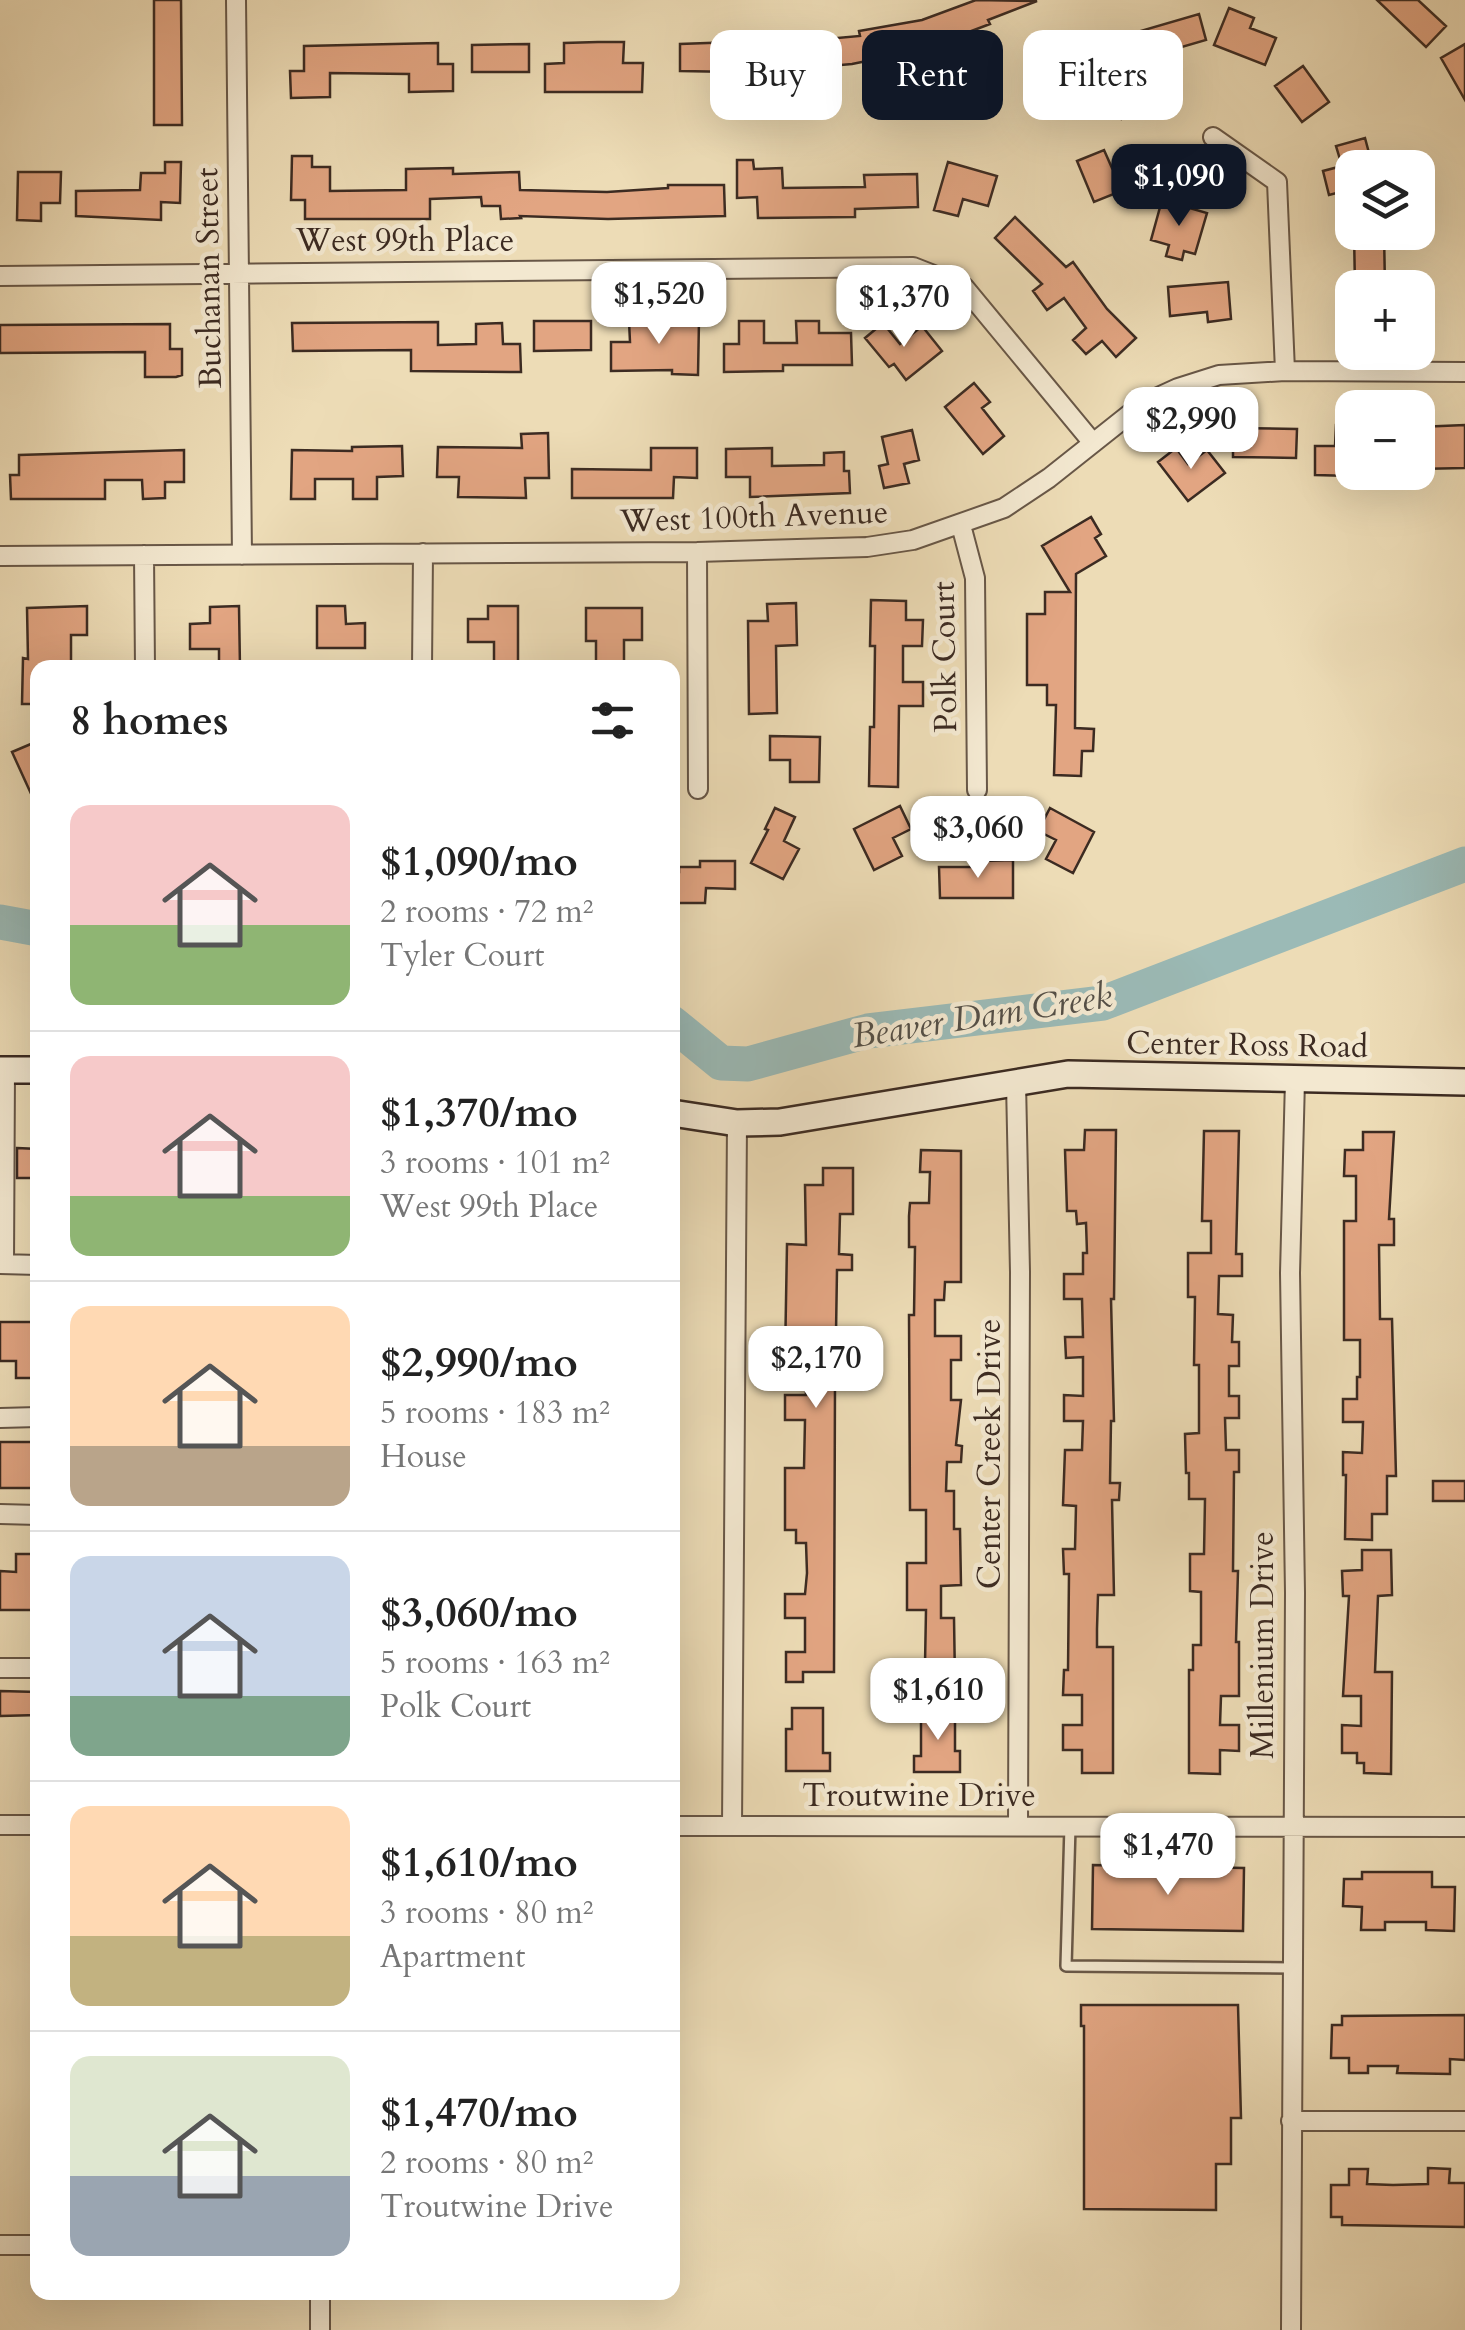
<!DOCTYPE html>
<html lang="en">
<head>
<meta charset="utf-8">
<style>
  body { margin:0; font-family:Cardo,serif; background:#f2f2f2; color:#222; height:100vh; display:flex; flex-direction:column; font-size:38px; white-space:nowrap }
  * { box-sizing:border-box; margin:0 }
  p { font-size:32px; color:#767676 }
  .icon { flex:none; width:55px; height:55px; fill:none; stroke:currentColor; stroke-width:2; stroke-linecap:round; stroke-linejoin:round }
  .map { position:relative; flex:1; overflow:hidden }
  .details { position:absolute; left:30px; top:660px; width:650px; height:1640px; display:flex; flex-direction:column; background:#fff; border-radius:20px; box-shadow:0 10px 40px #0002 }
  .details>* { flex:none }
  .top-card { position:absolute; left:710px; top:30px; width:605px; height:90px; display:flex; gap:20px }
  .tools { position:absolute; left:1335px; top:150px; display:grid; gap:20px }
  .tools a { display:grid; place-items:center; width:100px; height:100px; border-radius:20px; background:#fff; box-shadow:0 10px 40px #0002; font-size:50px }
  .price { position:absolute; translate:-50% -85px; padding:0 22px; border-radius:20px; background:#fff; color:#222; font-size:32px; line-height:65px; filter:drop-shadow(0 2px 5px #0008) }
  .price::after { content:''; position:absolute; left:50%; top:60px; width:30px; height:22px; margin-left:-15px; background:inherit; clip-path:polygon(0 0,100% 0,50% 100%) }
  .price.selected { background:#111827; color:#fff }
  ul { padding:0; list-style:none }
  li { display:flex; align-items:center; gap:30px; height:250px; padding:0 40px }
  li+li { border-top:2px solid #e0e0e0 }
  li span { display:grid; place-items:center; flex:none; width:280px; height:200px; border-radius:20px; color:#555 }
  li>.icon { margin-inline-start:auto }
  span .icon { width:120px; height:120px; fill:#fffc; stroke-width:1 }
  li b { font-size:42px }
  h2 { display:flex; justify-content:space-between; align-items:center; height:120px; padding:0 40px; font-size:42px }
  .pill { padding:0 35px; border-radius:20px; background:#fff; box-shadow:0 10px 40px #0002; font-size:35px; line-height:90px }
  .pill.selected { background:#111827; color:#fff }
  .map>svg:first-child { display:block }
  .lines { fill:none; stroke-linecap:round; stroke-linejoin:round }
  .river { stroke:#9bbab6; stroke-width:35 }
  .building { fill:#e2a582; stroke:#3c2b22; stroke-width:2.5 }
  .lane-casing { stroke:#685747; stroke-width:14 }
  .street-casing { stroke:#685747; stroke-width:22 }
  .secondary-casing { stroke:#3c2b22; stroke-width:30 }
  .lane { stroke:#f3e8d0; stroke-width:9 }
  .street { stroke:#f3e8d0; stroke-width:18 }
  .secondary { stroke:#f3e8d0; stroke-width:25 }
  .labels { text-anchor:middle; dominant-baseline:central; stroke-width:9; stroke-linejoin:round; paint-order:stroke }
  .street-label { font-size:32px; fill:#3c2b22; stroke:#f3e8d0 }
  .water-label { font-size:35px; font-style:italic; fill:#544f47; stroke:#f3e8d0 }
</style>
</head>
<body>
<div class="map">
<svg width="1465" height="2330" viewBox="0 0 1465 2330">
  <rect width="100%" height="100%" fill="#eddcb6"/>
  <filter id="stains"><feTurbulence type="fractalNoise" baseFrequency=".002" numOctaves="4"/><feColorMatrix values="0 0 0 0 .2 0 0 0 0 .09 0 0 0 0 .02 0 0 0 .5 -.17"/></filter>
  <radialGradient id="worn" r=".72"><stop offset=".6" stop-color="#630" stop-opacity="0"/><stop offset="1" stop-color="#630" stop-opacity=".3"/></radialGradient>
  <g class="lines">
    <path class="river" d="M0,922L38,929
      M672,1023L721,1063L748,1064L868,1031L1103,1003L1465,864"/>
  </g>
  <path class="building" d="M154,0H181L182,125H154Z
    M976,0L1037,1L988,20L990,24L921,50L852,64L796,69L794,42L860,36L859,31L922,20Z
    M1377,0H1418L1446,26L1426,47Z
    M1229,8L1254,18L1250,28L1276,38L1265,65L1214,45Z
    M1199,14L1206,40L1144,58L1137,32Z
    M598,42H624L623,63H643L642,92H545V64L564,63V43Z
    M735,42H761V63H779L780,90L737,91L736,72L680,71V44Z
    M438,43V64H453V91L409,92V74L330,73V97L291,98L290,71H304V46Z
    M529,44V72H472V45Z
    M1465,44V100L1441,58Z
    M1102,61L1140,79L1121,119L1082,103Z
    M1303,66L1329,102L1302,122L1275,86Z
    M1365,138L1373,168H1352V189L1329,195L1323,171L1342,166L1336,146Z
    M1104,150L1112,168L1131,160L1141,183L1094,202L1077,161Z
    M292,156H312V167H330V191L406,190V169L453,168V174L519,172L520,190L607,192L668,188V185H724L725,216L608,219L520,216L521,218L501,219L500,206H482L481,197L430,199V219H305V200H291Z
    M737,160H753L754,169L782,168L783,188L865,187L864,175L917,174L918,207L855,209V217L758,218L757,197L737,198Z
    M165,162H181L180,203L161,202V220L76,216V191L140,190L141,173H165Z
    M948,162L997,176L988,206L963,199L958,216L934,210Z
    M18,172H61L60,203H41V221L17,220Z
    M1162,200L1207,213L1195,254L1184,251L1182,260L1166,256L1169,245L1151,240Z
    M1015,217L1066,267L1073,262L1107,309L1136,338L1116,357L1102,341L1086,354L1073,340L1086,328L1064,298L1047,310L1033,291L1042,284L995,238Z
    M1354,232H1384L1385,288H1355Z
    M1228,282L1231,319L1208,322L1207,312L1170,316L1168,287Z
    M673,320H699L698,375L672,374V370L611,371V342H630L629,321Z
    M534,321H591V350L534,351Z
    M739,321H764V343H797L796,321H819V333H851L852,365H783V371L724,372V344H739Z
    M438,322V345L476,344V324L502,323L503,344H520L521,372L411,371V350L293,351L292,323Z
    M883,323L900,344L922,326L942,351L906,380L894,364L889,367L865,338Z
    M170,324V349H182V375L176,377H145V352L0,353V325Z
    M974,383L990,402L982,408L1004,436L983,454L945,407Z
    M1336,425H1352V476L1315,475V446H1335Z
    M1465,425V468L1418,469V427Z
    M1233,428L1297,429L1296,458L1233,457Z
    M912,430L919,460L904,464L909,483L884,488L879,466L888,464L882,437Z
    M548,433L549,478H525L526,498L458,497L459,477H437L438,447L522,448L521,434Z
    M402,446L403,476L377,477V499H353V479H315V499H291L292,450L352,451V447Z
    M651,448H697V478L674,477L673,498H572V469L651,470Z
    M772,448V466L824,465V453L844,452V471H849L850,493L750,497V477H726V449Z
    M1176,448L1188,464L1207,450L1225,473L1188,501L1158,462Z
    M184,450V482H165V498L143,499L142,480H105V499H11L10,475H19V455Z
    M1091,517L1101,534L1095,538L1106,556L1076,574L1075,728L1094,729L1093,751H1082L1081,776L1054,775L1056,705H1047V685H1027V614H1045V592H1070L1042,546Z
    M871,600L906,601V620H923L922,646H903V682H923V706H899L898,787L869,786L870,727H874L875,646H870Z
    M796,603L797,645L776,646L777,713L749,714L748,621H768L767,604Z
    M87,606V635H71V668H38V704H22L23,658L28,659L27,608Z
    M239,606L240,668H219V649H190V624L210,623V607Z
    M317,606H345L346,624L365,623V648H317Z
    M488,606H518V668H494V642H468V619H488Z
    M586,608H642V640H624V668H596V641H586Z
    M770,736L820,737L819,782H790V760H770Z
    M38,741V809L12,752Z
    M900,806L911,829L893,838L902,856L874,870L854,829Z
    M775,808L795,817L784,841L799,849L783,879L751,863L768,830L765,829Z
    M1050,808L1094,832L1073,873L1046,859L1056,840L1038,831Z
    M1013,860V898H940L939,867H980V861Z
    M700,861H735V889L706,888L705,903H672V872H679V867H700Z
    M1085,1130H1116L1114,1299H1111L1114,1421H1111L1110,1483H1120L1119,1500H1112L1114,1595H1098L1097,1629V1647H1113V1773H1082V1750H1063V1725H1082V1695H1063L1064,1670H1068L1069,1574H1064L1063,1549H1075L1076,1506L1063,1505L1065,1450H1082L1083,1421H1064V1395L1083,1396V1357L1066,1358L1065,1337H1083L1082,1299H1064V1274H1083V1253H1087L1086,1223L1077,1224L1076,1211H1067L1065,1150H1084Z
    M1204,1131H1239L1236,1254H1242V1276H1219L1218,1314L1233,1315L1232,1342H1239V1366H1229V1396H1239V1418H1225L1226,1450H1239V1472H1234L1233,1571H1238L1236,1642H1239V1696H1221L1220,1725H1239V1751L1220,1750V1774L1189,1773V1670H1193V1645H1201V1592L1190,1591V1554H1204L1205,1499H1189V1473H1186L1185,1434L1199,1433V1365H1194L1195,1297H1188V1253H1211V1221H1202Z
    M1363,1132H1394L1389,1219H1394V1245H1379L1380,1319H1392L1396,1476H1387V1514H1372V1540L1345,1539L1346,1475H1343V1452L1362,1453L1363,1422H1343V1399H1357V1377H1360V1340H1344V1221H1356V1176H1344L1345,1150H1363Z
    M17,1148L38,1149V1178H17Z
    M921,1150L961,1151V1282H945L944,1300H935V1336H961V1360H951V1400H961L956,1445L962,1446L961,1462H947L946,1491H954V1529H960L961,1585L941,1586V1618H954L955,1681H910L911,1664H925L926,1610H907V1563H926V1510H910L909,1315H914L915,1247H909V1216L910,1203H929L930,1172H920Z
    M823,1168H853V1214H840L839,1254L852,1255V1270H837L836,1333H854V1355H838L839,1382H835L834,1672H803V1682H786V1652H805V1618H785V1594H805L807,1573L806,1543H796V1530H785V1468H804L805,1420H785V1395H806L805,1358H785L787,1244L806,1245L805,1185H823Z
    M0,1322H38V1378H16V1361H0Z
    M0,1442H38V1488H0Z
    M1433,1481H1465V1501H1433Z
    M1362,1550H1391L1392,1595L1378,1596L1375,1672H1392L1391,1774L1364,1773V1763H1357V1753H1342V1725L1361,1726V1696H1343L1349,1596H1343L1342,1571L1362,1570Z
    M16,1554H38V1610H0V1571L16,1572Z
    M0,1691L38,1692V1715L0,1716Z
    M792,1708H823V1753H830V1771H786V1729H792Z
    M921,1710H955V1751H960V1772H914V1756H921Z
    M1093,1865L1244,1868L1243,1931L1092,1929Z
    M1362,1872H1432V1887H1455L1454,1931L1426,1930V1922H1385V1930H1361L1362,1907L1343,1906L1344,1879H1362Z
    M1081,2005H1238L1241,2118H1231V2164H1216V2210L1084,2209V2026H1081Z
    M1465,2015V2060L1450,2059V2074L1397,2073L1398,2066H1368V2073H1349V2058H1331L1332,2025H1342V2016Z
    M1428,2168L1450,2169L1449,2183H1465V2227L1342,2225V2217H1331V2185H1349V2169H1368L1367,2184L1393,2185L1428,2184Z"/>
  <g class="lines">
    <g class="lane-casing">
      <path id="lane" d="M1070,1826L1066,1966L1292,1968"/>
    </g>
    <g class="street-casing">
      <path id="street" d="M236,0L242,555
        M1213,137L1277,182L1285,371
        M0,276L913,267L964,287L1093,443
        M961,525L975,578L977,790
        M697,552L698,789
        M144,555L145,668
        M0,556L697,552L867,547L913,540L1004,508L1049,478L1141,405L1178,388L1219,375L1285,371L1465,372
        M422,668L423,553
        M1016,1083L1020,1272L1018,1826
        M0,1264L38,1265
        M4,1264L5,1070
        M0,1418L38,1417
        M0,1514L38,1515
        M0,1668H38
        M0,1825H38
        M672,1826L1465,1827
        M732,1826L737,1123
        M1291,2121H1465
        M0,2245H38
        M320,2292V2330
        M1291,2330L1295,1593L1290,1273L1295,1080"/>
    </g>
    <g class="secondary-casing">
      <path id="secondary" d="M0,1070H38
        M672,1113L737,1123L780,1122L1068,1074L1465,1082"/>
    </g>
    <use href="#lane" class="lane"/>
    <use href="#street" class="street"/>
    <use href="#secondary" class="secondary"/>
  </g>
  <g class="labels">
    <g class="street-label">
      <text x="405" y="241">West 99th Place</text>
      <text transform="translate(209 278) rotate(-91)">Buchanan Street</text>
      <text transform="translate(754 517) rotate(-2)">West 100th Avenue</text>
      <text transform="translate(945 657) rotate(-91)">Polk Court</text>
      <text transform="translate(1247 1045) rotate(1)">Center Ross Road</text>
      <text transform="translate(990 1454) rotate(-90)">Center Creek Drive</text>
      <text transform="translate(1263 1645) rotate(-90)">Millenium Drive</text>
      <text x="919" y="1796">Troutwine Drive</text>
    </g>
    <g class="water-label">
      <text transform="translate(982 1016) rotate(-9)">Beaver Dam Creek</text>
    </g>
  </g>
  <rect width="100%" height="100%" filter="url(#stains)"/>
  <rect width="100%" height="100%" fill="url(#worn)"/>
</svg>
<div class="tools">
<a><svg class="icon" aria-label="layers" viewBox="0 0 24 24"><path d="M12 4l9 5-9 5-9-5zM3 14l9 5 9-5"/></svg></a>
<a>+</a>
<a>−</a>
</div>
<b class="price selected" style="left:1179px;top:229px">$1,090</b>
<b class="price" style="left:659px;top:347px">$1,520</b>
<b class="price" style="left:904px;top:350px">$1,370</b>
<b class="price" style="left:1191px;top:472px">$2,990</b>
<b class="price" style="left:978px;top:881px">$3,060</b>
<b class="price" style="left:816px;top:1411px">$2,170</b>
<b class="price" style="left:938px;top:1743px">$1,610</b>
<b class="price" style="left:1168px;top:1898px">$1,470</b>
<div class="top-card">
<a class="pill">Buy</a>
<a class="pill selected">Rent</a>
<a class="pill">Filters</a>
</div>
<section class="details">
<h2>8 homes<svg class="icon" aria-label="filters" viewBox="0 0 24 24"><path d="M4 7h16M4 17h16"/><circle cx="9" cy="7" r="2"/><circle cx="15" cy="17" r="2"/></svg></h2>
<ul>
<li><span style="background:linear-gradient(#f6c9c9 60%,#8fb573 0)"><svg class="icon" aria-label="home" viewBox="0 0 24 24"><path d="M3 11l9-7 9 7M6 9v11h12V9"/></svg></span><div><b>$1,090/mo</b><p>2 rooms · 72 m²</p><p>Tyler Court</p></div></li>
<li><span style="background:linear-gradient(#f6c9c9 70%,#8fb573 0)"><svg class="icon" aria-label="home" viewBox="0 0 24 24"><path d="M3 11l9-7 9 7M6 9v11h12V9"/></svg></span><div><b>$1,370/mo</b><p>3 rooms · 101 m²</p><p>West 99th Place</p></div></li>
<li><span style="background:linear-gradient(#ffd9b3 70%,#b9a48a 0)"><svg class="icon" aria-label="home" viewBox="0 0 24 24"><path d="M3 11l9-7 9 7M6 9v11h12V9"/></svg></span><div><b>$2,990/mo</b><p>5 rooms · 183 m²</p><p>House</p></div></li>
<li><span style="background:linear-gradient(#c9d6e8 70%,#7fa58c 0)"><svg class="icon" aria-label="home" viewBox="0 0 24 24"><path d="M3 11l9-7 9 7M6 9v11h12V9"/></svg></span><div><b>$3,060/mo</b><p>5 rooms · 163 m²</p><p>Polk Court</p></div></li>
<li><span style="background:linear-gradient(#ffd9b3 65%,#c2b280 0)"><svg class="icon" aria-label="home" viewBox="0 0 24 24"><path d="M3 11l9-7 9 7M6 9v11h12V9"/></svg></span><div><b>$1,610/mo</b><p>3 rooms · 80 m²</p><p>Apartment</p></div></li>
<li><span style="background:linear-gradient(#dfe7d0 60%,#9aa5b1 0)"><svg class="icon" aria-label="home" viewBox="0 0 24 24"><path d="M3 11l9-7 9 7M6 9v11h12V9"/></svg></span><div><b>$1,470/mo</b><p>2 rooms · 80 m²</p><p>Troutwine Drive</p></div></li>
</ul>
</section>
</div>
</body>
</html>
